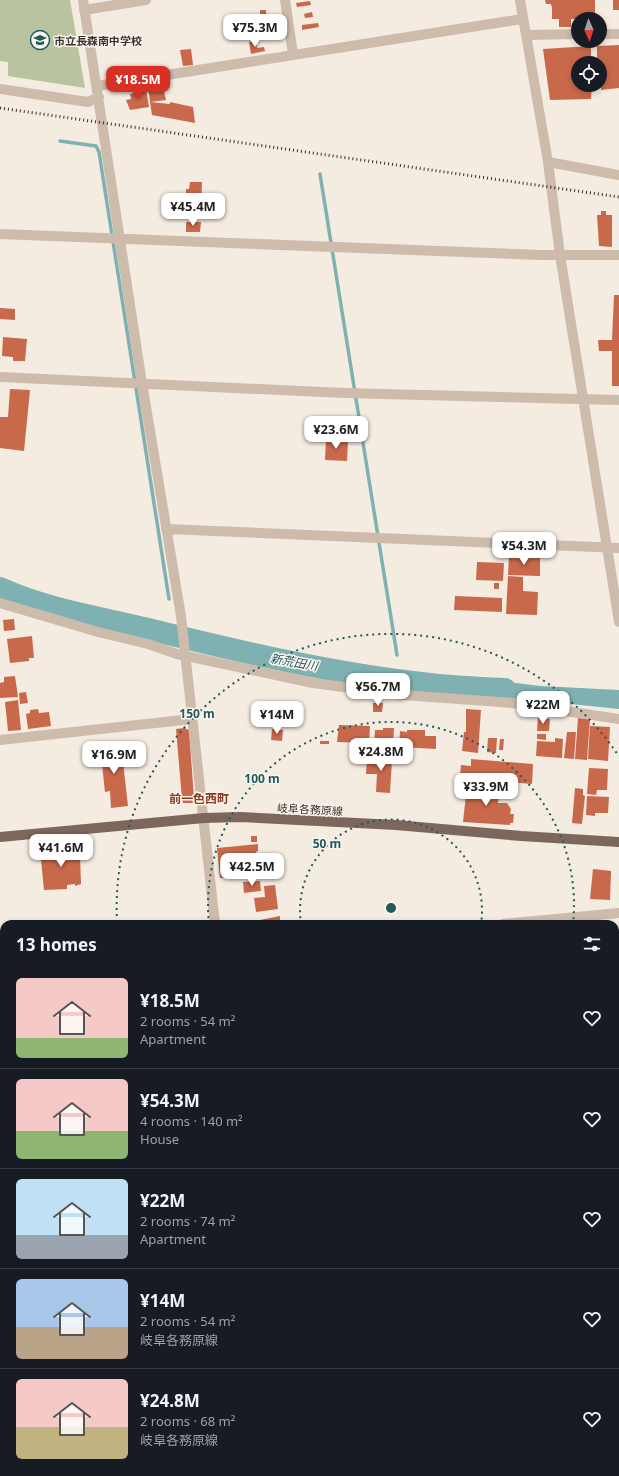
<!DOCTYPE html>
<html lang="en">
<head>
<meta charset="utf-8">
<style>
  body { margin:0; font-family:"Noto Sans","Noto Sans JP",sans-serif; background:#20242c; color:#f1f3f6; height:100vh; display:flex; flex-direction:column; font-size:15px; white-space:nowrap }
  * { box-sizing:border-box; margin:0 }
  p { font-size:13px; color:#9ea1a6 }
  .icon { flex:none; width:22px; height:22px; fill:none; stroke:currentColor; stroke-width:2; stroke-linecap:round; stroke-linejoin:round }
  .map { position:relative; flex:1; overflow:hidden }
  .side { position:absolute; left:0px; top:920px; width:619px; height:556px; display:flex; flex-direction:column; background:#171b24; border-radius:12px 12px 0 0; box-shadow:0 2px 6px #0003 }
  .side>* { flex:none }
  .needle { width:26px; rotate:177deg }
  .tools { position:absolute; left:571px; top:12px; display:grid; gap:8px }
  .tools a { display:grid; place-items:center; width:36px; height:36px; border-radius:50%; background:#171b24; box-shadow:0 2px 6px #0003; font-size:20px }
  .price { position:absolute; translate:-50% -34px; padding:0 9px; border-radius:8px; background:#fff; color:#222; font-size:13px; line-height:26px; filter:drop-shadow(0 1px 2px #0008) }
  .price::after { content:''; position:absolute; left:50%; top:24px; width:12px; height:9px; margin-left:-6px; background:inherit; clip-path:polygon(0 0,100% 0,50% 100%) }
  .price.on { background:#d93025; color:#fff }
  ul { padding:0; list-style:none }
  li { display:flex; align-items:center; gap:12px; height:100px; padding:0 16px }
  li+li { border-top:1px solid #363941 }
  li span { display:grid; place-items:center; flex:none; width:112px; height:80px; border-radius:6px; color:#555 }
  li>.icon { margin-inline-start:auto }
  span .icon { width:48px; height:48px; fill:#fffc; stroke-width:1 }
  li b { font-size:17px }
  h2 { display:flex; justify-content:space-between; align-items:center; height:48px; padding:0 16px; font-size:17px }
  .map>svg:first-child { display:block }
  .green { fill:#b8c4a0 }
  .water { fill:#7fb0b2 }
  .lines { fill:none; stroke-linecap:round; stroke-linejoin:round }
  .stream { stroke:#7fb0b2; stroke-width:3.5 }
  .river { stroke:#7fb0b2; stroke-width:22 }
  .building { fill:#c8694b }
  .minor { stroke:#cdbbac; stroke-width:10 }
  .major { stroke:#7d675c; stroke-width:10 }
  .rail { stroke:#3b302b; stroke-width:3; stroke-dasharray:1 3; stroke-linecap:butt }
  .ring { fill:none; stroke:#1f5a5e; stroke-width:2; stroke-dasharray:2 4 }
  .labels { text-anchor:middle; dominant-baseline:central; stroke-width:3; stroke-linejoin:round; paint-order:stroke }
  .poi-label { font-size:11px; font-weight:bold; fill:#3b302b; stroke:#fbf5ee; text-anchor:start }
  .street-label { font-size:11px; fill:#3b302b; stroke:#fbf5ee }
  .water-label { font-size:12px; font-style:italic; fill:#1f5a5e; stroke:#fbf5ee }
  .neighbourhood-label { font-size:12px; font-weight:bold; fill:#8c3b22; stroke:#fbf5ee }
  .centre { fill:#1f5a5e; stroke:#fbf5ee; stroke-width:2 }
  .ring-label { font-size:12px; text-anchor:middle; font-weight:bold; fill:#1f5a5e; stroke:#fbf5ee; stroke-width:3; stroke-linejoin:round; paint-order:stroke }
</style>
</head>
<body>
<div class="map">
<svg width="619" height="1476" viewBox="0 0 619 1476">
  <rect width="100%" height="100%" fill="#f4ebe1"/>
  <path class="green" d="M0,0H70L85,88L8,76V62L0,61Z"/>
  <path class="water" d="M475,678L541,686L619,690V709L474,694Z"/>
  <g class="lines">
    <path class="stream" d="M60,141L96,146L99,152L169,599
      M320,174L397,655"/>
    <path class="river" d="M0,588C46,609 99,617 148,629C241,652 335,674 430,684C455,687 480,688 505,689"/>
  </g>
  <path class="building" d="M545,0H595V19H571V27H559V19H552V8L551,4H546Z
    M613,0H619V10H613Z
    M310,1L311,5L297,7L296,3Z
    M260,10H266V15L260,16Z
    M312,12L313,17L305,18L304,14Z
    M278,20L280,32L269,33L267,22Z
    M318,23L319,27L302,30V25Z
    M256,41L257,48L264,47L265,51L251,54L249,42Z
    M619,45V88L601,90L600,63H597V46Z
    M591,46V63H578V85H592L591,99L550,100L543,49Z
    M191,49L193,65L183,66L180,50Z
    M162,83L166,100L150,102L148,85Z
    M146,89L149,107L130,110L126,100L131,99L130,94Z
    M150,102L170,104V102L193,107L195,123L152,115Z
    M190,182H202L201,208H191V203H186V189H189Z
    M601,211H606V215H612V247L599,246L597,215H601Z
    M186,222H201L200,232H186Z
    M614,295H619V386H612V351H599L598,340H612Z
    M0,308L15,309V320L0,319Z
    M3,337L27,339L25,361H13V357L2,356Z
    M10,389L30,390L24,451L0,448V417H8Z
    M318,417L340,420V432L318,431Z
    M326,439L348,441L347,461L325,460Z
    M509,555L540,556V576L508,575Z
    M477,562L504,563L503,581L476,580Z
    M508,576L523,577V591L538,592L537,615L506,614Z
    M494,583H499V589H494Z
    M455,596L502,598V612L454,610Z
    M14,619L15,630L4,631L3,620Z
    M32,636L34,658H29V661L10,663L7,639Z
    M15,676L18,697L0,698V683L4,682V677Z
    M26,692L28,703L20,704L19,693Z
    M18,700L21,730L8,731L5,702Z
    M282,702L293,703L292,710L281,709Z
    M373,703H383L382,712H373Z
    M38,709L39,713L49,712L51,726L28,729L26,714L30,713V710Z
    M466,709L481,710L478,753L462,751L464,732H466Z
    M538,718L550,719L549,731H537Z
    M578,718L590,719L587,760L575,759Z
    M339,725L370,726L369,743L337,742Z
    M590,726L610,727L608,761L588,759Z
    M184,728L189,730L194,798L185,799H192L193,803H183L182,799L176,729Z
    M383,728H394L393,746L374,745L375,730H383Z
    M272,729L283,730L282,741L271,740Z
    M407,730H425V736H436V749L399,747L400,731L407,732Z
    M567,732H576L574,759L564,758Z
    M537,734H546V740L537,739Z
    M488,738H497L496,753L487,752Z
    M555,738L563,739L562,758L536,756L537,741L555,742Z
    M500,739H504L503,750H499Z
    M320,741H329V744H320Z
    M121,744L128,806L111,808L110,791L105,792L100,746Z
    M377,753L386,754V760H392L390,793L376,792L377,774H366L367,758L376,759Z
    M471,759L533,764L532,784L469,779V776H460L461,765L471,766Z
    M589,768L608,769L607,790H597L596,795L587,794Z
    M467,785L499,788L498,803H507L511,809L510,814H514L513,823H510V825L463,822Z
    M575,788L583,789V795L585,796L582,824L572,823Z
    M587,796L609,797L608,813H595V816L586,815Z
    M251,836H257V842H251Z
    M258,844V851L256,852L258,875L220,878L217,848Z
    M77,846L78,856L80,855L81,884L75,886V884L67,885V889L44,890L40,850Z
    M593,869L611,871L610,900L590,899Z
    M260,881L261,891L244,893L243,882Z
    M275,885L278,909L256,912L254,898L265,897L264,886Z
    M280,916V924H257L260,920Z
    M4,1203V1249H0V1204Z
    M615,1287H619V1307L615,1308Z
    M0,1381H4V1400L0,1401Z
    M615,1413H617V1443H615Z
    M0,1457H4V1471H0Z
    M196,1472H227L226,1476H195Z
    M292,1472H303V1476H292Z
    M305,1472H318V1476H305Z
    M319,1472H330V1476H319Z
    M332,1472H365V1475L332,1476Z
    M475,1472H486V1476H475Z
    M499,1472H535V1476H499Z
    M557,1472H571V1476H557Z
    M574,1472H587V1476H574Z
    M590,1472H605V1476H590Z"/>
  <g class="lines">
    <path class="minor" d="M83,0L142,383L181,616L215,924
      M285,0L293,54
      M520,0L548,162L560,255L619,622
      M84,10L146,0
      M600,34H619
      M526,35L578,34
      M97,86L522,19
      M0,89L88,102L99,97
      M548,162L619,175
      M0,234L540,255H619
      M0,377L344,393L619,400
      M166,529L619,548
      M0,603L98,632L148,644L177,654L313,683L403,695L512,703L619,719
      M0,740L192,719
      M503,924L619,913
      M0,978H4
      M0,1051L4,1093
      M615,1060H619
      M0,1124H4
      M615,1192L619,1191
      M0,1257H4
      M615,1275H619
      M0,1327H4
      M615,1399H619
      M0,1417H4
      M46,1472V1476
      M191,1472V1476
      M281,1472L282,1476"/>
    <path class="major" d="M0,837L204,818L240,817L396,825L521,836L619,842"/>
    <path class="rail" d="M0,108L619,197"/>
  </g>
  <g class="ring">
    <path d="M301 924A91 91 0 1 1 481 924"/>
    <path d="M209 924A183 183 0 1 1 573 924"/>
    <path d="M117 922A274 274 0 0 1 618 755"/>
  </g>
  <defs>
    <g id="school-ring" transform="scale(1)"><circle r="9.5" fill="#fbf5ee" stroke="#1f5a5e" stroke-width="1.5"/><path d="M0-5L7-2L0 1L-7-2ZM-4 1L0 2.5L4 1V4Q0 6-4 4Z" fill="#1f5a5e"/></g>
  </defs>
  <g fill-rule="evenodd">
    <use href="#school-ring" x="40" y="40"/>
  </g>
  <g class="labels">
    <g class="poi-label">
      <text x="54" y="40">市立長森南中学校</text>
    </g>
    <g class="street-label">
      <text transform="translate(310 809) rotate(3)">岐阜各務原線</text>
    </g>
    <g class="water-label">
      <text transform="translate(294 662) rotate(10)">新荒田川</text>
    </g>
    <g class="neighbourhood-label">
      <text x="199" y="798">前一色西町</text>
    </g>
  </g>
  <circle cx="391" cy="908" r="6" class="centre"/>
  <g class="ring-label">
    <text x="197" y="718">150 m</text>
    <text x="262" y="783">100 m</text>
    <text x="327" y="848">50 m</text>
  </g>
</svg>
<div class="tools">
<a><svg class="needle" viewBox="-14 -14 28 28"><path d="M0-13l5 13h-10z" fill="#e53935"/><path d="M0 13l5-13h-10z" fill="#9ea1a6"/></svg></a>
<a><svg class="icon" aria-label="locate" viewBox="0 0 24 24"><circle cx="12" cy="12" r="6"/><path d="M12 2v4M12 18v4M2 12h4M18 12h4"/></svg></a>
</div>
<b class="price" style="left:255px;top:48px">¥75.3M</b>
<b class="price on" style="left:138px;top:100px">¥18.5M</b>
<b class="price" style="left:193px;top:227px">¥45.4M</b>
<b class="price" style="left:336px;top:450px">¥23.6M</b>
<b class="price" style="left:524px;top:566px">¥54.3M</b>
<b class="price" style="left:378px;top:707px">¥56.7M</b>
<b class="price" style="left:543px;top:725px">¥22M</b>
<b class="price" style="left:277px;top:735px">¥14M</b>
<b class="price" style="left:381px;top:772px">¥24.8M</b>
<b class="price" style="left:114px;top:775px">¥16.9M</b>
<b class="price" style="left:486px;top:807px">¥33.9M</b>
<b class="price" style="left:61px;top:868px">¥41.6M</b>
<b class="price" style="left:252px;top:887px">¥42.5M</b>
<section class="side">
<h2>13 homes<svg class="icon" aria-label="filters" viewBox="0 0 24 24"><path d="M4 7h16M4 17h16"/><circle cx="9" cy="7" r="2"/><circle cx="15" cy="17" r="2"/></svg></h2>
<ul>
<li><span style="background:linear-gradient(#f6c9c9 75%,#8fb573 0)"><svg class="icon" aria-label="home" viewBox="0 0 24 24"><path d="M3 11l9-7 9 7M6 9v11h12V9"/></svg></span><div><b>¥18.5M</b><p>2 rooms · 54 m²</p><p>Apartment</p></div><svg class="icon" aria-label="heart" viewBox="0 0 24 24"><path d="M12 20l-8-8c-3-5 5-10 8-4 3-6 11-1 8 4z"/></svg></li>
<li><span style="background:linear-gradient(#f6c9c9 65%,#8fb573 0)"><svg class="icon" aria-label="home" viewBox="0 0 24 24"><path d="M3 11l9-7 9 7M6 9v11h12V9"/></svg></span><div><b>¥54.3M</b><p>4 rooms · 140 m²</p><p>House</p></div><svg class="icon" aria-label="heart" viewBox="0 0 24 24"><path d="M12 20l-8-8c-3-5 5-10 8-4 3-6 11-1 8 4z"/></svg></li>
<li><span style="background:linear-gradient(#bfe0f5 70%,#9aa5b1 0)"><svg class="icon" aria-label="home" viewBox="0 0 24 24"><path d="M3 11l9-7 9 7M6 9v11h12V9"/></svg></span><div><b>¥22M</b><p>2 rooms · 74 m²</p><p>Apartment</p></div><svg class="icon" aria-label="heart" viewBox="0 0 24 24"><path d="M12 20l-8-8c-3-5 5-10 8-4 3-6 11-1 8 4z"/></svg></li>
<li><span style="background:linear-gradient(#a9c7e8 60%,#b9a48a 0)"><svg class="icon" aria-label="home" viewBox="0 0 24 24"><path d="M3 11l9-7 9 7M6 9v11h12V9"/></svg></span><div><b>¥14M</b><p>2 rooms · 54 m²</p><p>岐阜各務原線</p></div><svg class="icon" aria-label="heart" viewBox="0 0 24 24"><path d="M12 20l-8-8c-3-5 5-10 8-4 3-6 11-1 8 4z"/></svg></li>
<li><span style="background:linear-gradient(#f6c9c9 60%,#c2b280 0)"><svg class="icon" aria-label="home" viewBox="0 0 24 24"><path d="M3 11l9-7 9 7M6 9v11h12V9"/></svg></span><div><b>¥24.8M</b><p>2 rooms · 68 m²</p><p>岐阜各務原線</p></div><svg class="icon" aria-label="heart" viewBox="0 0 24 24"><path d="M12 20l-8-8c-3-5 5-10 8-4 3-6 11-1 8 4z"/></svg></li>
</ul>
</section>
</div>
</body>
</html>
